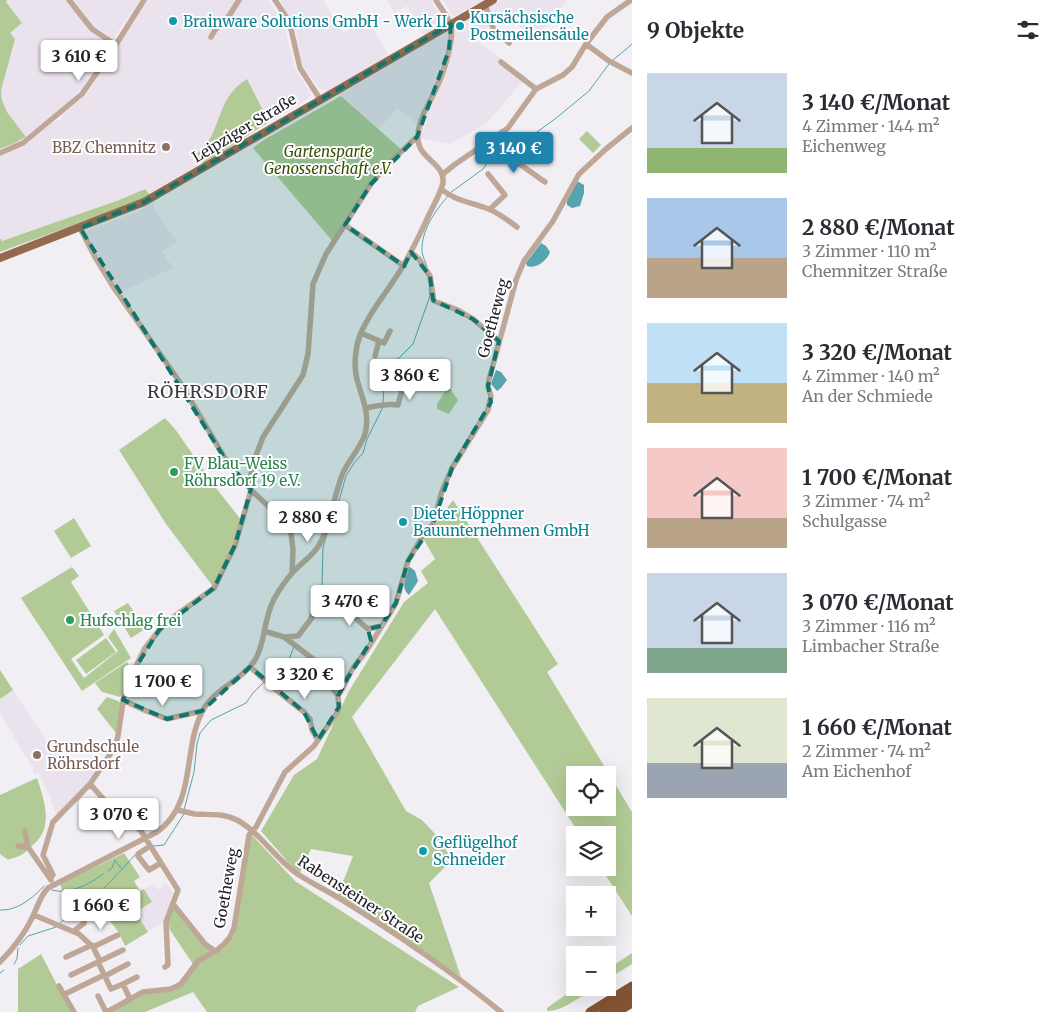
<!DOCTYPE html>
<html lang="de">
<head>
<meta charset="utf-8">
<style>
  body { margin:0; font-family:Merriweather,serif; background:#f2f2f3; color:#2b2b33; height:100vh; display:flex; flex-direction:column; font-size:19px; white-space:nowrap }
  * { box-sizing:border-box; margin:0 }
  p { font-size:16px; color:#7c7c81 }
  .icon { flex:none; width:28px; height:28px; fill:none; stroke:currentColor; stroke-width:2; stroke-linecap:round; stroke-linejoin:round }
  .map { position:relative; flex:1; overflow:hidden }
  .drawer { display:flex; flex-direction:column; background:#fff; width:425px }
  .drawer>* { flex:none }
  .controls { position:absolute; left:566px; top:766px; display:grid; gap:10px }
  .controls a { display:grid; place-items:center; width:50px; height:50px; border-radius:0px; background:#fff; box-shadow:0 5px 20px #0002; font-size:25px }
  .price { position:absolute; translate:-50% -42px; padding:0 11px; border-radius:5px; background:#fff; color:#222; font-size:16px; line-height:32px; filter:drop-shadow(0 1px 2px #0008) }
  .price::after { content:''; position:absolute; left:50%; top:30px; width:15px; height:11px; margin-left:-8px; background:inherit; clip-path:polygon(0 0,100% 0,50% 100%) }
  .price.selected { background:#1e84ae; color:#fff }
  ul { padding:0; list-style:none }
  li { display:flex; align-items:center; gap:15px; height:125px; padding:0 15px }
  li span { display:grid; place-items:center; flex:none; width:140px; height:100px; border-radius:0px; color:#555 }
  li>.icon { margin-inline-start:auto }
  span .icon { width:60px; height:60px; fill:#fffc; stroke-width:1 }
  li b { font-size:21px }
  h2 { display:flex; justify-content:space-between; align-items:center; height:60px; padding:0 15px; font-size:21px }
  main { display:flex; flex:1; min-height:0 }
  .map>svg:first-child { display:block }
  .built { fill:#eae3ed }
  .green { fill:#b2cb96; fill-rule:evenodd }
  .water { fill:#56a4ad }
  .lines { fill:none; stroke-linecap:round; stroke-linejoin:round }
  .stream { stroke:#56a4ad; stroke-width:1 }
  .minor { stroke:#bfa798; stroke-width:5.5 }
  .major { stroke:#936a4e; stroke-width:8 }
  .highway { stroke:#835433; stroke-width:9 }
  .marked { fill:#0f766e; fill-opacity:0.2; stroke:#0f766e; stroke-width:4; stroke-dasharray:10 6; stroke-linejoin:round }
  .culture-dot { fill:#0f9aa8; stroke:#fefdff; stroke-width:2 }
  .education-dot { fill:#8d6e63; stroke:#fefdff; stroke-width:2 }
  .leisure-dot { fill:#2e9e5b; stroke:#fefdff; stroke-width:2 }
  .labels { text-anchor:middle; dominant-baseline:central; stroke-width:4; stroke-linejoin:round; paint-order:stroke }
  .culture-label { font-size:15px; fill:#0d838f; stroke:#fefdff; text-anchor:start }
  .street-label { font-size:15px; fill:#201f21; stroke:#fefdff }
  .education-label { font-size:15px; fill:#785e54; stroke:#fefdff; text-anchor:end }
  .park-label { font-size:15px; font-style:italic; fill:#365300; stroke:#fefdff }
  .leisure-label { font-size:15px; fill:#27864d; stroke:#fefdff; text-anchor:start }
  .quarter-label { font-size:18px; letter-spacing:1px; fill:#3c3a3d; stroke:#fefdff }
</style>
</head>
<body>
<main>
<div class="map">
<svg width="632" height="1012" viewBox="0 0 632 1012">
  <rect width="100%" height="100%" fill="#f1eff3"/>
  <path class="built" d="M7,0H65L90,30L109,46V51L83,89L26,137L7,112L2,100L1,90L10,33L6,2Z
    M72,0H140L113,39L92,25Z
    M147,0H269L284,24L295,69L309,91L311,95L305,101L269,122L259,102L214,131L207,144L197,154L203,164L150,195L145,189L119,200L2,241L0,238V156L20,148L29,142L52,123L61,119L62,115L87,94Z
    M280,0H323L343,33L368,19L389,57L329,90L320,89L309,75L303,66L296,32Z
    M387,0H430L443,20V23L424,36L407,6L394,13Z
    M443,0H484L453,17Z
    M501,0H565L567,2L539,33L499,19L473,38L526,77L488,122L450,144L415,137L417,124L397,108L379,129L339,94Z
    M154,202V210L178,242L162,251L173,268L119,293L85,231L137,212Z
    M13,690L49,744L57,747L78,767L86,760L94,771V774L88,783L57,814L55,812L50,797L38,773L34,775L33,769L0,713V699Z
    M166,882L174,895L162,923L148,932L138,917L139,910L152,902L144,889L153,883L159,890L162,888L161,886Z"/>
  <path class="green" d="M0,0H7L6,2L22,23L10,33L15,39L1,90L2,100L7,112L26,137L15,143L0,149Z
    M247,79L269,122L203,164L197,154C224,131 214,99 247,79Z
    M341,96L403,151L386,166L334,243L253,148L264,140Z
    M587,131L601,145L593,153L579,139Z
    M145,189L150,195L137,202L0,252V238L2,241L119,200Z
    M449,387L458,400L449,414L437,409V404L447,388Z
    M165,418L175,429L216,488L242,521L214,588L166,524L119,450Z
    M453,500L558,664L547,672L632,812V916L601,868H608V835H580L435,609L352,717L406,811L422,820L439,838L452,860L429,883L461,977L338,895L353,856L311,849L299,875L261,831L294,775L317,759L349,691L404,602L428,583L421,571L435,559L424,540ZM575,775H608V808H575Z
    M74,518L91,546L71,558L54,531Z
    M72,567L79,576L71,582L104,635L71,659L84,678L118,651L108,637L114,629L131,658L82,691L21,598Z
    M128,603L145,629L131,638L114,611Z
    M106,638L116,652L86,674L76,660Z
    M127,662L133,673L120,697L102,692L95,683Z
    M0,670L13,690L0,699Z
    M107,697L118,701L121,703L116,733L97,709Z
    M37,778C44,799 54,827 34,844C29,848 25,854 19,856C15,858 12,858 8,860L0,854V795Z
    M252,835L295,881L459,987L418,1006L415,1012H207L193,992L145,1012H112L148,992L175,990L197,964L227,943L234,936L249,840Z
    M124,853L140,877L134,881L140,891L144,889L152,902L139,910L138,916L148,932L125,946L119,933L104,913L112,905L106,891L84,915L67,904L60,884Z
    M173,907L212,951L193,964L170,930L168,922Z
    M632,953V964L608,979V969Z
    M41,954L71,1012H18V969Z
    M575,988H594C581,996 562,1012 547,1011V1008Z"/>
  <path class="water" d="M577,181L584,185V193L580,206L572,208L567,205V201Z
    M541,243L546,246L550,252C547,261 536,269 527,266L526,263Z
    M496,370L501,372L507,380L501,388L497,391L491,384Z
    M409,567H410L415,571L418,581L409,595C400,588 406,577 409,567Z"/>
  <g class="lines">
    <path class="stream" d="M612,61L632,44
      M504,146L518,142L537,132L555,119L589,91L609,64
      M450,193L483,169L493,155L501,148
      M427,267C426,262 422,256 422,251C421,231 435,211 448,196
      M383,403L384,387L382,378L386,364L390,360L398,359L413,344L430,296L429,288
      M331,523L338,504L346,476L354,463L363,453L367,439L383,407
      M309,617L322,586L323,547L327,534
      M267,679L290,657L294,646
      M184,810L194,772L197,744L200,733L211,720L246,703L253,693L264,682
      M154,846L164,845L184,814
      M108,871L112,868L115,860L119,866L123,869
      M52,890C69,895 90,884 103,874
      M0,910C17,911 33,898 44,886
      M59,924L68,916L83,911L136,854
      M20,945L28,936L56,927
      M14,964L17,959L18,948
      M0,973L4,970"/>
    <path class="minor" d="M69,0L92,29L116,45
      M275,0L285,15L291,29L300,68L320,99
      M485,4L493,28L509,43
      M211,37L215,30L229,16L239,0
      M586,44L609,61L632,73
      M501,62L536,89
      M498,136L504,153L545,182
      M0,153L23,143L82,94L110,54L144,0
      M443,174L454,165L508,128L536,89L563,75L572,67L586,44L607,17L631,0
      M488,174L505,195L490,209
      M441,189C454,200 470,202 486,208C498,212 507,220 517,227
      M345,225L404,266
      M80,228L95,257L114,288L181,384L227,462L251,490L284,521L291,533L293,550L292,573
      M411,252L419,259L430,276L434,301L458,310L473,319L499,341
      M361,333L384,343L390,331
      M375,356L379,341
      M366,408C376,406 388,403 398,405L407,371
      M248,486L255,458L263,437L303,375L308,354L313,284L326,254L371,184L386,166L417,137
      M264,631L284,637L298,636L311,619L326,593L368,629L381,626
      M284,637L313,659L338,696
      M250,667L276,690L304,712L310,719L312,730L318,740
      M123,700L144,710L167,719L202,711
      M90,784L116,813L128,820L141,831L178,890L166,922L168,965L165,967
      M177,810C183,811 189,813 195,814C209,815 224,813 237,820C261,833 276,860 299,875C313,884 328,891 342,900C397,934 451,971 501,1012
      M25,831L28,847L51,880
      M18,846L28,847
      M150,846L138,854V856L149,870L161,863
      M50,878L53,875L43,855L53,822L90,784L115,747L118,736L124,695L131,676L145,648L165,623L214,588L235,545L251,490
      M173,904L205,944L215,951
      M34,915L79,934L93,947L100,961
      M74,931L84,923
      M93,947L118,935
      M66,957L92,945
      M0,962C13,949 25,933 33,916C38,906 40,896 48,888L157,832C197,803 182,752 202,712C213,689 241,682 255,660C266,642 263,620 274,599C279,590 286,580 293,572C302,562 313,556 319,545C332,523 333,496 343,473C349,459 360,449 365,434C370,415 363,400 358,383C353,368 355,349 360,335C369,313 384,296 396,277C409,258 418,238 428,217C433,206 440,195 443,183C445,161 416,160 418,135C419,119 429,104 436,89C443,75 454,42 451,26C449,17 440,8 436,0
      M98,962L111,989L123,984L130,999
      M71,975L123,950
      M105,976L128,964
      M123,984L137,977
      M59,986L74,1012
      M65,994L104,975
      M98,996L106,1012
      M107,1012L143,992L171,989L181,984L198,961L217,950L224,944L230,937L234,928L249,835L256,827L285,772L314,746L337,713L339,707L338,696L353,668L367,650L396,603L408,561L421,539L433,524L442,491L452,468L488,410L491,396L488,386L489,380L516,280L524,261L553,221L579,174L606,149L632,128"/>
    <path class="major" d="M0,258L144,202L493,0"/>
    <path class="highway" d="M590,1012L632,986
      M604,1012L632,995
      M617,1012L632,1003"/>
  </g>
  <path class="marked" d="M451,24L449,50L417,137L371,184L345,225L404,266L411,252L430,276L433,300L473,319L499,341L488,386L491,402L452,468L433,524L408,561L396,603L381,626L368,629L371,641L347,679L338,696L339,707L318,740L304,712L250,667L202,711L167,719L123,700L136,667L159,630L214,588L235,545L251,489L227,462L80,228L144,202Z"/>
  <g class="culture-dot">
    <circle cx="173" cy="21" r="5"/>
    <circle cx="460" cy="26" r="5"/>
    <circle cx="403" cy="522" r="5"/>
    <circle cx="423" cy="851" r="5"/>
  </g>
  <g class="education-dot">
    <circle cx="166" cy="147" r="5"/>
    <circle cx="37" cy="755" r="5"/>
  </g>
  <g class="leisure-dot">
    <circle cx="174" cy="472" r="5"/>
    <circle cx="70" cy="620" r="5"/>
  </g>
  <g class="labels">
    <g class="culture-label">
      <text x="470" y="17">Kursächsische<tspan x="470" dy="17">Postmeilensäule</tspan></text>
      <text x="183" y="21">Brainware Solutions GmbH - Werk II</text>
      <text x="413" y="513">Dieter Höppner<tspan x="413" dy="17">Bauunternehmen GmbH</tspan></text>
      <text x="433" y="842">Geflügelhof<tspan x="433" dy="17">Schneider</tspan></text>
    </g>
    <g class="street-label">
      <text transform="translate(244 128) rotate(-31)">Leipziger Straße</text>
      <text transform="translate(493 318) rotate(-75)">Goetheweg</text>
      <text transform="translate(226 888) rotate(-80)">Goetheweg</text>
      <text transform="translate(361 899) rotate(33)">Rabensteiner Straße</text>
    </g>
    <g class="education-label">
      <text x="156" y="147">BBZ Chemnitz</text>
      <text x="47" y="746" text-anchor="start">Grundschule<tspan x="47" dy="17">Röhrsdorf</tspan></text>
    </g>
    <g class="park-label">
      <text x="328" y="151">Gartensparte<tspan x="328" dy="17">Genossenschaft e.V.</tspan></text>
    </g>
    <g class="leisure-label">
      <text x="184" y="463">FV Blau-Weiss<tspan x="184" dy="17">Röhrsdorf 19 e.V.</tspan></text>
      <text x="80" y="620">Hufschlag frei</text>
    </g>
    <g class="quarter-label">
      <text x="208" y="391">RÖHRSDORF</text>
    </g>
  </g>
</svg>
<div class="controls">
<a><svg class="icon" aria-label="locate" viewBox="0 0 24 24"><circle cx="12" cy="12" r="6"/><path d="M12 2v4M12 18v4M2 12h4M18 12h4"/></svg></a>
<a><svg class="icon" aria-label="layers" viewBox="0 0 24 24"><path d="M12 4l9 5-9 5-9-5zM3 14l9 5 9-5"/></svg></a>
<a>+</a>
<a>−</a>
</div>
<b class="price" style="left:79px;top:82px">3 610 €</b>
<b class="price selected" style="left:514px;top:174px">3 140 €</b>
<b class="price" style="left:410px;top:401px">3 860 €</b>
<b class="price" style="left:308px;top:543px">2 880 €</b>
<b class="price" style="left:350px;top:627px">3 470 €</b>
<b class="price" style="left:305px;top:700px">3 320 €</b>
<b class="price" style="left:163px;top:707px">1 700 €</b>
<b class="price" style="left:119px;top:840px">3 070 €</b>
<b class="price" style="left:101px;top:931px">1 660 €</b>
</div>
<section class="drawer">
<h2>9 Objekte<svg class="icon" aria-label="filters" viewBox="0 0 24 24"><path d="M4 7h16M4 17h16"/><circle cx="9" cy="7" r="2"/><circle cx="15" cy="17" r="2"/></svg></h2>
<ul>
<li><span style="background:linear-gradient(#c9d6e8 75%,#8fb573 0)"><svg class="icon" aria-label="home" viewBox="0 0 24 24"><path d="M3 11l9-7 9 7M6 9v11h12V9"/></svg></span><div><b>3 140 €/Monat</b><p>4 Zimmer · 144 m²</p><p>Eichenweg</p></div></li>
<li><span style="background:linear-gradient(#a9c7e8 60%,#b9a48a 0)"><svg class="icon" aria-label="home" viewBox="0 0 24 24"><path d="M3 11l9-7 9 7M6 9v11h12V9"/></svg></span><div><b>2 880 €/Monat</b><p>3 Zimmer · 110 m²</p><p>Chemnitzer Straße</p></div></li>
<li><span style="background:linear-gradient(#bfe0f5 60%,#c2b280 0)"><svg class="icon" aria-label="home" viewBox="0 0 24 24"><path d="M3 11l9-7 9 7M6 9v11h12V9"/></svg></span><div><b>3 320 €/Monat</b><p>4 Zimmer · 140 m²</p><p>An der Schmiede</p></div></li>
<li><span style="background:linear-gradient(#f6c9c9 70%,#b9a48a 0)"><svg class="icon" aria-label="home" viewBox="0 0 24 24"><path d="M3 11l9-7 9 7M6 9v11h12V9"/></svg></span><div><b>1 700 €/Monat</b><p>3 Zimmer · 74 m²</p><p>Schulgasse</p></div></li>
<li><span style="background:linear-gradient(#c9d6e8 75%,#7fa58c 0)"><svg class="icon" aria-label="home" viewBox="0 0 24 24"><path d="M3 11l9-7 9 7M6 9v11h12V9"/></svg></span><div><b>3 070 €/Monat</b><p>3 Zimmer · 116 m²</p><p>Limbacher Straße</p></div></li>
<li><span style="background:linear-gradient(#dfe7d0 65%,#9aa5b1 0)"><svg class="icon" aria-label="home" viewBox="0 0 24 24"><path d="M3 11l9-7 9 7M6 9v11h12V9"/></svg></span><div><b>1 660 €/Monat</b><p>2 Zimmer · 74 m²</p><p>Am Eichenhof</p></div></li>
</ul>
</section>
</main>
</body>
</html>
